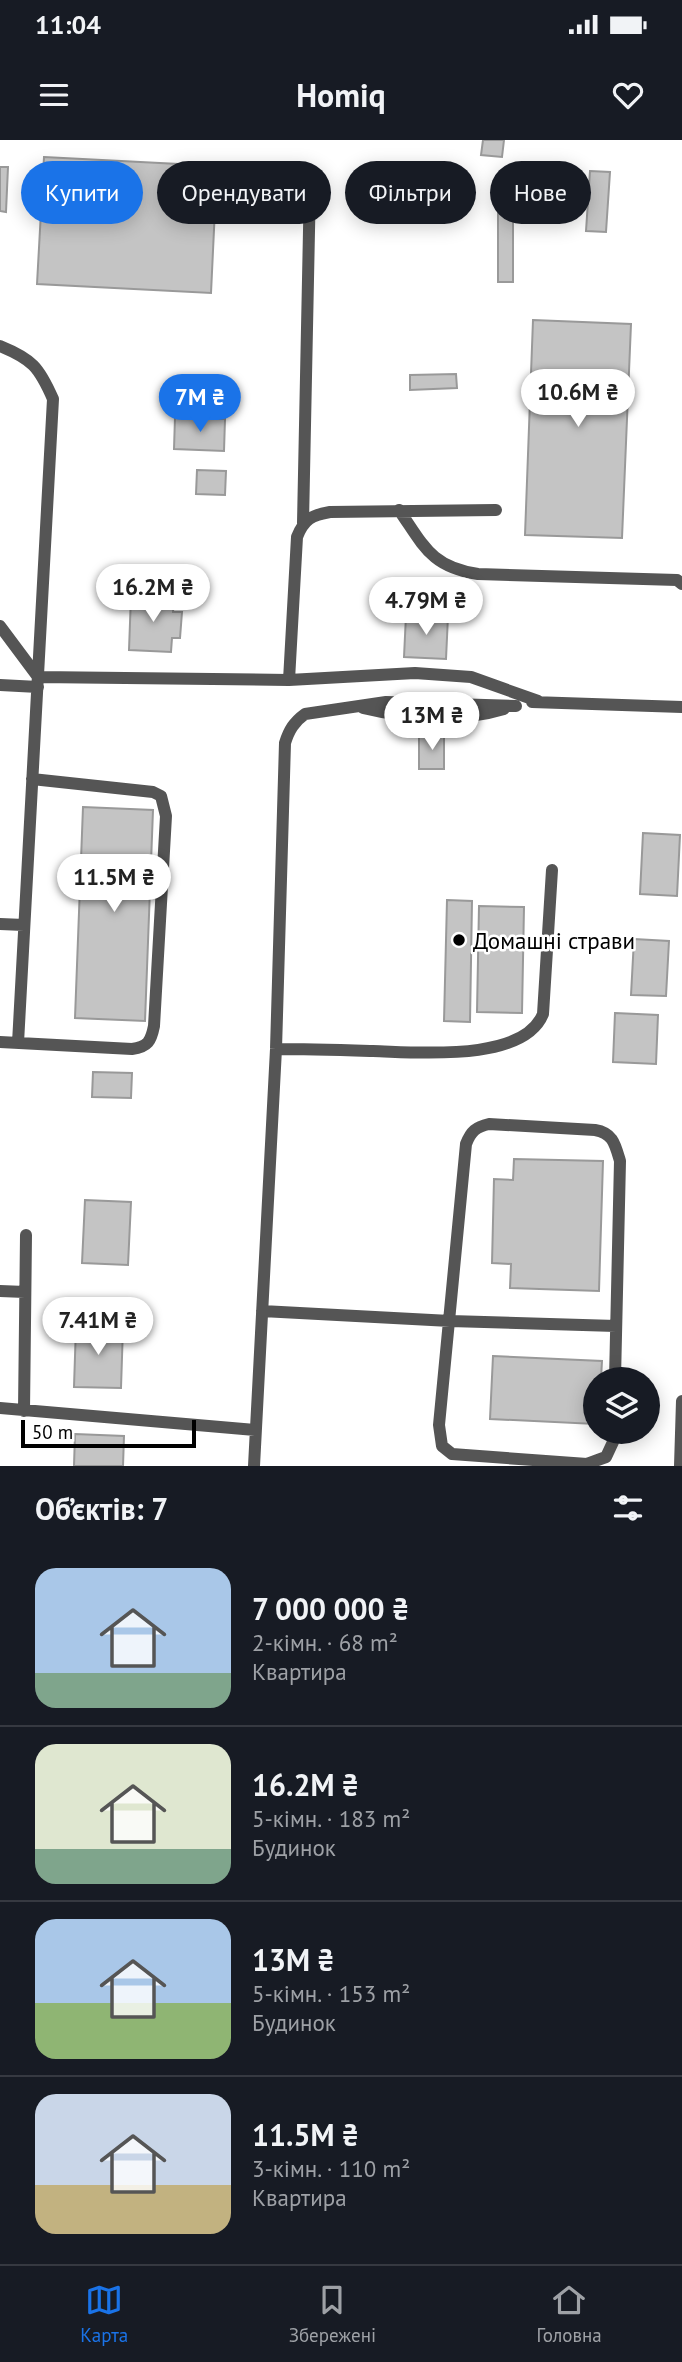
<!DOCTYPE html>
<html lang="uk">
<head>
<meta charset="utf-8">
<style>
  body { margin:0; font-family:"PT Sans",sans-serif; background:#242831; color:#f1f3f6; height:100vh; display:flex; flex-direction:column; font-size:26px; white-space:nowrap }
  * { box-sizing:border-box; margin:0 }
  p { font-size:23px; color:#9ea1a6 }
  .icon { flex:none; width:38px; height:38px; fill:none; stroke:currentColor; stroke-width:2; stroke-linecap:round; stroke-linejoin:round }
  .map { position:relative; height:1326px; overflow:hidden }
  .drawer { display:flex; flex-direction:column; background:#171b24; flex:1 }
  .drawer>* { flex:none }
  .banner { position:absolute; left:21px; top:21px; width:640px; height:63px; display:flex; gap:14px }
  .fabs { position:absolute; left:583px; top:1227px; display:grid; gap:14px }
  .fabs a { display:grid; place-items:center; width:77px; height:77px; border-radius:50%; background:#171b24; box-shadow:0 4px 18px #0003; font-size:35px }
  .scale { position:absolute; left:21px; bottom:18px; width:175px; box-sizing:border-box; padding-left:7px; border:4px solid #000; border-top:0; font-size:19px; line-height:24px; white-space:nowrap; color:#000; -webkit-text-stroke:5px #fff; paint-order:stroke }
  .price { position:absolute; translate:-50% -60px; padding:0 16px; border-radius:24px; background:#fff; color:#222; font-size:23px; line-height:46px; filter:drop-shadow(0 2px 4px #0008) }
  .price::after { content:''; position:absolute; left:50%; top:42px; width:21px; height:16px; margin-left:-10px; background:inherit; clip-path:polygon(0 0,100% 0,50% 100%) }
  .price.selected { background:#1a73e8; color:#fff }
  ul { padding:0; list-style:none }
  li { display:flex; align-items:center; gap:21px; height:175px; padding:0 35px }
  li+li { border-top:2px solid #363941 }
  li span { display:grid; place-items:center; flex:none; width:196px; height:140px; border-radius:21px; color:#555 }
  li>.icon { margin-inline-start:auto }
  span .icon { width:84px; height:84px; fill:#fffc; stroke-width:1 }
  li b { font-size:30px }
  h2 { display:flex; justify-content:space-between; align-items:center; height:84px; padding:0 35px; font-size:30px }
  .pill { padding:0 24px; border-radius:32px; background:#171b24; box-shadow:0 4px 18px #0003; font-size:24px; line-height:63px }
  .pill.selected { background:#1a73e8; color:#fff }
  .status { display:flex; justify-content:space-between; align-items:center; height:49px; padding:0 35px; background:#171b24; direction:ltr }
  .status svg { height:19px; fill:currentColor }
  header { display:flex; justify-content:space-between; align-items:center; height:91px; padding:0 35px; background:#171b24; font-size:32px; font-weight:700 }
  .dock { display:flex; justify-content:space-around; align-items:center; height:98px; border-top:2px solid #363941; background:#171b24; font-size:19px; color:#9ea1a6 }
  .dock a { display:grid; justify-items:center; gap:4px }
  .dock .selected { color:#1a73e8 }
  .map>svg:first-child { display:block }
  .building { fill:#c4c4c4; stroke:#999; stroke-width:2 }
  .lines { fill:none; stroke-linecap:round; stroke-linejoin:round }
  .service { stroke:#555; stroke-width:12 }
  .poi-dot { fill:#000; stroke:#fff; stroke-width:2.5 }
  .labels { text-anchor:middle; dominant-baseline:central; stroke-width:5; stroke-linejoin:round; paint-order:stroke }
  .poi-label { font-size:23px; fill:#000; stroke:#fff; text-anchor:start }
</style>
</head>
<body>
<div class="status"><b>11:04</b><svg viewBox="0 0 49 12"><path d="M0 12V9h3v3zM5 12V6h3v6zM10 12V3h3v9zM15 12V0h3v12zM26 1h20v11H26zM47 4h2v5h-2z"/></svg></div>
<header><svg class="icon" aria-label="menu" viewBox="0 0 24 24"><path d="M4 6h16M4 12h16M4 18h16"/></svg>Homiq<svg class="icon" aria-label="heart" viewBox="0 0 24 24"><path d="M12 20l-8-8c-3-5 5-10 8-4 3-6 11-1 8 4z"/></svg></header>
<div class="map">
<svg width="682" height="1326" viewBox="0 0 682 1326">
  <rect width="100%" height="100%" fill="#fff"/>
  <path class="building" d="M483,0H504L502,17L481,15Z
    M44,17L217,26L211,153L37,144Z
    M0,27H8L6,72L0,71Z
    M590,31L610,32L606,92L586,91Z
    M498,73H513V142H498Z
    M533,180L631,184L622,398L525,395Z
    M456,234L457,248L410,250V235Z
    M175,277L225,279L224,311L174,309Z
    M197,330L226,331L225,355L196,354Z
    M131,456L174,458L173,472H182L180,498H172L171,512L129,510Z
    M406,475L448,476L446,519L404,517Z
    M419,596H444V629H419Z
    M83,667L153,670L145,881L75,878Z
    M643,693L680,695L677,756L640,754Z
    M447,760L472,761L470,882L444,881Z
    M479,766L524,767L522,873L477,872Z
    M634,799L669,801L666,856L631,855Z
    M615,873L658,875L656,924L613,922Z
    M93,932L132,933L131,958L92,957Z
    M514,1019L603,1021L599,1151L510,1148L511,1124L492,1123L494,1039L513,1040Z
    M85,1060L131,1062L128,1125L82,1123Z
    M76,1186L123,1187L121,1248L74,1247Z
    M493,1216L602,1221L601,1239H595V1284L490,1279Z
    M75,1294L124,1296L123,1326H74Z"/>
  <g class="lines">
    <path class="service" d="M0,206C32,219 39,227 53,259L18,903
      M399,370C424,406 431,427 478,434L677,440L682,444
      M303,383L310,42
      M0,486L38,537L289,540L415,533L471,537L538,561
      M289,540L297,397C304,379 312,375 330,372L496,370
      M0,545L38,547
      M532,562L682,567
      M363,568C408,579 461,582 504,569
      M0,784L24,785
      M0,902L132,909C148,907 151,901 154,886L166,676L161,656L153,652L32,639
      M276,909C308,909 340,910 373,911C416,912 523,923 543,874L552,730
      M0,1151L25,1152
      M262,1171L450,1181L616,1186
      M0,1268L255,1290
      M24,1271L26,1095
      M614,1292L613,1302L606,1317L587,1324L452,1314L442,1306L439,1285L466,1004C471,991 476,987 489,984L595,990C613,993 615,1004 620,1021L615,1239
      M254,1326L276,909L285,603C289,590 294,582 305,574L386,562L516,566
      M680,1326L682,1261"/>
  </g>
  <circle class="poi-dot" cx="459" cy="800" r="7"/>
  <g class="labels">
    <g class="poi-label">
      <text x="473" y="800">Домашні страви</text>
    </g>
  </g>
</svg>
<div class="fabs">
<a><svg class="icon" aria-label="layers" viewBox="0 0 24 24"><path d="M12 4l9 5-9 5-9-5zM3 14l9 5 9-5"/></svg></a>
</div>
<div class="scale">50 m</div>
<b class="price" style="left:578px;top:289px">10.6M ₴</b>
<b class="price selected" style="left:200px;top:294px">7M ₴</b>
<b class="price" style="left:153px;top:484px">16.2M ₴</b>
<b class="price" style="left:426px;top:497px">4.79M ₴</b>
<b class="price" style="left:432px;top:612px">13M ₴</b>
<b class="price" style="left:114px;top:774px">11.5M ₴</b>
<b class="price" style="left:98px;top:1217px">7.41M ₴</b>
<div class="banner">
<a class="pill selected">Купити</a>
<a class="pill">Орендувати</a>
<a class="pill">Фільтри</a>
<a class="pill">Нове</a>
</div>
</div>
<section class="drawer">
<h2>Об’єктів: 7<svg class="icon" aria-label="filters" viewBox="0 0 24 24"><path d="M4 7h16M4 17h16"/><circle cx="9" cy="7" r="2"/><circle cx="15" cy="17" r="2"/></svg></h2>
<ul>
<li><span style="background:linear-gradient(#a9c7e8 75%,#7fa58c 0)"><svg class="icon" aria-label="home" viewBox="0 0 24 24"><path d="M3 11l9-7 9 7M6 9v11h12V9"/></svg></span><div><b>7 000 000 ₴</b><p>2-кімн. · 68 m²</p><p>Квартира</p></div></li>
<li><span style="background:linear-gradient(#dfe7d0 75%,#7fa58c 0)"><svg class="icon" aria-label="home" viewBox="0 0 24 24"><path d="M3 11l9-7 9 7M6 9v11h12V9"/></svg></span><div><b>16.2M ₴</b><p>5-кімн. · 183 m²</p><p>Будинок</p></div></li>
<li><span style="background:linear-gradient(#a9c7e8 60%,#8fb573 0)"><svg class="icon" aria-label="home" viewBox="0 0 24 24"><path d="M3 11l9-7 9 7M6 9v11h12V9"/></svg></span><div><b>13M ₴</b><p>5-кімн. · 153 m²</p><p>Будинок</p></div></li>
<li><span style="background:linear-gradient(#c9d6e8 65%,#c2b280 0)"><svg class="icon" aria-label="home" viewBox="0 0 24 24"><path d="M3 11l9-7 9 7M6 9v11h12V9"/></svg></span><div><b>11.5M ₴</b><p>3-кімн. · 110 m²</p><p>Квартира</p></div></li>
</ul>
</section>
<nav class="dock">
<a class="selected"><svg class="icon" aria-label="map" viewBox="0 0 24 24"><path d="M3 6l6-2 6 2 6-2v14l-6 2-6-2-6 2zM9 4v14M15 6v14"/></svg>Карта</a>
<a><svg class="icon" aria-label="saved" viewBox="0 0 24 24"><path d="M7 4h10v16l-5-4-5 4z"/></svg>Збережені</a>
<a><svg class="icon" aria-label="home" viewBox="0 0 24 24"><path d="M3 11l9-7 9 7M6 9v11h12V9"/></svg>Головна</a>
</nav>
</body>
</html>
